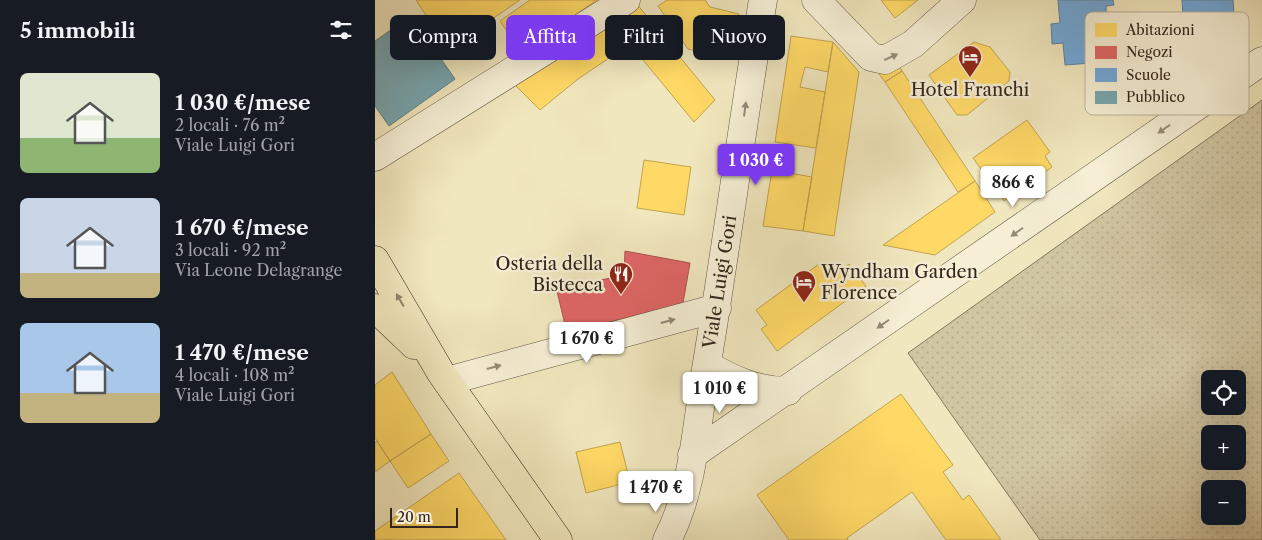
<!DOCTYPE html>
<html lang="it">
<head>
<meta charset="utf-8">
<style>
  body { margin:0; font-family:"Libre Caslon Text",serif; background:#20242c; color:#f1f3f6; height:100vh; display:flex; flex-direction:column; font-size:19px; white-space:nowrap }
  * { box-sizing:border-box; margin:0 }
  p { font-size:16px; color:#9ea1a6 }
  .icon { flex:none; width:28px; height:28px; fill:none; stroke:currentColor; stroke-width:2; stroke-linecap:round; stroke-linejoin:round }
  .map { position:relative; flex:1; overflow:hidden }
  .sheet { display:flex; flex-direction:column; background:#171b24; width:375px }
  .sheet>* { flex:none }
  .top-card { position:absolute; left:15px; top:15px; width:475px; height:45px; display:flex; gap:10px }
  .controls { position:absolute; left:826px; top:370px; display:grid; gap:10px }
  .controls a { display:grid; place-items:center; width:45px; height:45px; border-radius:8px; background:#171b24; box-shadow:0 5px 20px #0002; font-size:25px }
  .scale { position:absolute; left:15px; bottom:12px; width:68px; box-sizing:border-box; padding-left:5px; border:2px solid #32251c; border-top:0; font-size:14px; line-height:18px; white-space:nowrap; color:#32251c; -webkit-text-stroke:4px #f6efd5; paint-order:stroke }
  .price { position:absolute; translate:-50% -42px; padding:0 11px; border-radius:5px; background:#fff; color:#222; font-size:16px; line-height:32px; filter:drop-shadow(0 1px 2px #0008) }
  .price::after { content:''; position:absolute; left:50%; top:30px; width:15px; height:11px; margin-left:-8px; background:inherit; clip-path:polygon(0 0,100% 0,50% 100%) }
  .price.active { background:#7c3aed; color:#fff }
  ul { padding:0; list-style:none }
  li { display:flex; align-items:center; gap:15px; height:125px; padding:0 20px }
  li span { display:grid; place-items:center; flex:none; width:140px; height:100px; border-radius:8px; color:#555 }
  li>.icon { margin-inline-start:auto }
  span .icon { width:60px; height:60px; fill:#fffc; stroke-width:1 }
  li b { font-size:21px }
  h2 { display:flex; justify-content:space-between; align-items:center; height:60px; padding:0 20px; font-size:21px }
  .chip { padding:0 18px; border-radius:8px; background:#171b24; box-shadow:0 5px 20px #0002; font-size:18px; line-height:45px }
  .chip.active { background:#7c3aed; color:#fff }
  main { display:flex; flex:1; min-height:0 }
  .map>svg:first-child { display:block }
  .grass { fill:url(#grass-dots); stroke:#82765f; fill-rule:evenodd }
  .homes { fill:#ffd966; stroke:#c2a350 }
  .shops { fill:#e06666; stroke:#ac5250 }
  .schools { fill:#6fa8dc; stroke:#5d81a2 }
  .public { fill:#76a5af; stroke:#627f83 }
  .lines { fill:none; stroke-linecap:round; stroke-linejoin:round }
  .minor-casing { stroke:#625644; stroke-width:29 }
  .major-casing { stroke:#32251c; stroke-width:29 }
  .minor { stroke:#f6efd5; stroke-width:28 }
  .major { stroke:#f1e7be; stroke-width:28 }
  .oneway { fill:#948a78 }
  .oneway2 { fill:#92866d }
  .labels { text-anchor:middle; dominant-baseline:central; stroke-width:5; stroke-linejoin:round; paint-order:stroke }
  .poi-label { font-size:18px; fill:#32251c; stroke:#f6efd5 }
  .street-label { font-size:18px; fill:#32251c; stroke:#f6efd5 }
  .key { fill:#f6efd5; stroke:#bbb29e; stroke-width:1 }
  .key-label { font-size:14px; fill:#32251c }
</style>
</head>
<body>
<main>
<section class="sheet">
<h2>5 immobili<svg class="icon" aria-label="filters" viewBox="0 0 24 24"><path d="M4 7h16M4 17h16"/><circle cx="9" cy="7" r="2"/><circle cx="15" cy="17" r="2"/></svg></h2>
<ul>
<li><span style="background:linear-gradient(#dfe7d0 65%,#8fb573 0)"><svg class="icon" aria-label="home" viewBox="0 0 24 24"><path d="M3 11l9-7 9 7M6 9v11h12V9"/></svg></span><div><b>1 030 €/mese</b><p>2 locali · 76 m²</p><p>Viale Luigi Gori</p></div></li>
<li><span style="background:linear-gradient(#c9d6e8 75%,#c2b280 0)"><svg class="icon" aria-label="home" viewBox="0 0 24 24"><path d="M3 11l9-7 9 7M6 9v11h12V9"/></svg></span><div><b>1 670 €/mese</b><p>3 locali · 92 m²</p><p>Via Leone Delagrange</p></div></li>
<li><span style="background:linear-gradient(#a9c7e8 70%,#c2b280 0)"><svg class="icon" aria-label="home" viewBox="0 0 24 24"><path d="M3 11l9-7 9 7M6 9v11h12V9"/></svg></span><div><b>1 470 €/mese</b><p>4 locali · 108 m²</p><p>Viale Luigi Gori</p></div></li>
</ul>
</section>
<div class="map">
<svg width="887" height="540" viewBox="0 0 887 540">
  <defs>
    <pattern id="grass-dots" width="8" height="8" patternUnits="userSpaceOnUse" patternTransform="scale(1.25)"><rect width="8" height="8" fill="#d1c6a2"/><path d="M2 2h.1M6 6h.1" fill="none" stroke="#b4aa8b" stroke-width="1.8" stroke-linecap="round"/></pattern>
  </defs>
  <rect width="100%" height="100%" fill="#f1e7be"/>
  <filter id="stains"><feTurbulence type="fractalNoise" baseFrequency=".004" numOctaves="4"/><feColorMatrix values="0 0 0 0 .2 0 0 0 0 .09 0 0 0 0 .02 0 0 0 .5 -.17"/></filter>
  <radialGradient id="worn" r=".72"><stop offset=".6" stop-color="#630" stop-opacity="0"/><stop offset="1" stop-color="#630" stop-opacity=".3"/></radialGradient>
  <path class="grass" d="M887,100V540H665L533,353ZM835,379H862V406H835ZM835,434H862V461H835ZM835,489H862V516H835Z"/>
  <path class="homes" d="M41,0H145L73,49Z
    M155,0H222L146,52L125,21Z
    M292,0H330L335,7L364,14L353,59L313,49L283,6Z
    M506,0H543L520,18Z
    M261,3L340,100L319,122L255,44L203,79L165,110L138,83Z
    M416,36L458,42L453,72L430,67L425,87L450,92L441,148L400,142Z
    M458,42L484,72L459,236L428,231Z
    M599,42L615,47L635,72L634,81L592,115H582L554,75Z
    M522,62L527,71L510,82L504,74Z
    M527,71L600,181L583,192L510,82Z
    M652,120L675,152L670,156L677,167L629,201L598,158Z
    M269,160L316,167L309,215L262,208Z
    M397,170L437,177L428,231L388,226Z
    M600,181L620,212L560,255L508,245Z
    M444,264L455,278L474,264L491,286L402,351L386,329L392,325L381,310Z
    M17,372L56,434L15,461L0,438V385Z
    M526,394L578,465L568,472L588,500L594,495L626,540H571L537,492L472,538L473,540H414L382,495Z
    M56,434L74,461L33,488L15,461Z
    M2,441L15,461L0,472V442Z
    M245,442L255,482L211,493L201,452Z
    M84,473L131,540H0V531Z"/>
  <path class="shops" d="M250,251L315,263L308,303L192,333L181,287L249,276Z"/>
  <path class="schools" d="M683,0H738L739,5L731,6L732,30L783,28L785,58L690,65L688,43L677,44L676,24L685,23Z
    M807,0H858L859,13L808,16Z"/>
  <path class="public" d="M36,16L80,79L14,126L0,106V41Z"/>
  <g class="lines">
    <g class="minor-casing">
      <path id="minor" d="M441,0L496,57L510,60L538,44L587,0
        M0,157L251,0
        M332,365C358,380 382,391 413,391
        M72,381L342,308
        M317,455L887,61
        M292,540C318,491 321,429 330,375C351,250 367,125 388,0"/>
    </g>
    <g class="major-casing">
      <path id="major" d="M0,260L66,373L183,540
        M0,308L39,345"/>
    </g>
    <use href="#minor" class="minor"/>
    <use href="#major" class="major"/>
  </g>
  <defs><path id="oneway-solid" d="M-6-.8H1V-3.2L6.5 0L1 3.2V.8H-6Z" transform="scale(1.25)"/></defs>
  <g class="oneway">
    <use href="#oneway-solid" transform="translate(516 57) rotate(-24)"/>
    <use href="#oneway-solid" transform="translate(370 109) rotate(-82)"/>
    <use href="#oneway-solid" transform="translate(789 129) rotate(145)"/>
    <use href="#oneway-solid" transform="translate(642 232) rotate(145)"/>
    <use href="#oneway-solid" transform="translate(293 321) rotate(-15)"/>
    <use href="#oneway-solid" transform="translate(508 324) rotate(145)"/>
    <use href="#oneway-solid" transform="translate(119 367) rotate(-15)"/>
  </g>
  <use class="oneway2" href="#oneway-solid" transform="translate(25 300) rotate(-120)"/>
  <defs>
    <g id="hotel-pin" transform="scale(1.25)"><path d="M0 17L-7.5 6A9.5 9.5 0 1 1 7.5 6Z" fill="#8f2418" stroke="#f6efd5"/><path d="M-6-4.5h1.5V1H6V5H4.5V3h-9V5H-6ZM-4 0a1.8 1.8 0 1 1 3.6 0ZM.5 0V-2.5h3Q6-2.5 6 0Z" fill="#fff"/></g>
    <g id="restaurant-pin" transform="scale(1.25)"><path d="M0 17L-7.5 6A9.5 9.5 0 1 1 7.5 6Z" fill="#8f2418" stroke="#f6efd5"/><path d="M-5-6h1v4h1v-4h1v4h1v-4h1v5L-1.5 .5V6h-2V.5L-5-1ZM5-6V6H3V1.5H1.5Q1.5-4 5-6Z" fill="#fff"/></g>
  </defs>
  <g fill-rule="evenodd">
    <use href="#hotel-pin" x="595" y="57"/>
    <use href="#restaurant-pin" x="246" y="274"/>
    <use href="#hotel-pin" x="429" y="282"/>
  </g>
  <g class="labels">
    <g class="poi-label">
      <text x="595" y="90">Hotel Franchi</text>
      <text x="228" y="264" text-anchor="end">Osteria della<tspan x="228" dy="21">Bistecca</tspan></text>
      <text x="446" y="272" text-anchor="start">Wyndham Garden<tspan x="446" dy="21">Florence</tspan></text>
    </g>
    <g class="street-label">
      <text transform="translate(345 282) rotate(-81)">Viale Luigi Gori</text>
    </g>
  </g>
  <rect x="710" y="12" width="164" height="103" rx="8" class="key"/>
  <rect x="720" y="23" width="22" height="14" fill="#ffd966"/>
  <rect x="720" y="46" width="22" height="13" fill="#e06666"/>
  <rect x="720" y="68" width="22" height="14" fill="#6fa8dc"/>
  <rect x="720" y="91" width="22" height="13" fill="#76a5af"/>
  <g class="key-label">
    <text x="751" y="35">Abitazioni</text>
    <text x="751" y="57">Negozi</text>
    <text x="751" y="80">Scuole</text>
    <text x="751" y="102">Pubblico</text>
  </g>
  <rect width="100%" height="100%" filter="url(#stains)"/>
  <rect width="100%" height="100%" fill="url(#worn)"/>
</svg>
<div class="controls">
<a><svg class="icon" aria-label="locate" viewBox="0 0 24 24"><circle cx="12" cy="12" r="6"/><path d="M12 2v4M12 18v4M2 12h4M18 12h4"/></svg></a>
<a>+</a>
<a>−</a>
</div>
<div class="scale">20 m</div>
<b class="price active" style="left:381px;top:186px">1 030 €</b>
<b class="price" style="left:638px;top:208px">866 €</b>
<b class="price" style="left:212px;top:364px">1 670 €</b>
<b class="price" style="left:345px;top:414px">1 010 €</b>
<b class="price" style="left:281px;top:513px">1 470 €</b>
<div class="top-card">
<a class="chip">Compra</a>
<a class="chip active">Affitta</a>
<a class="chip">Filtri</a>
<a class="chip">Nuovo</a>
</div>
</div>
</main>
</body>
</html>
